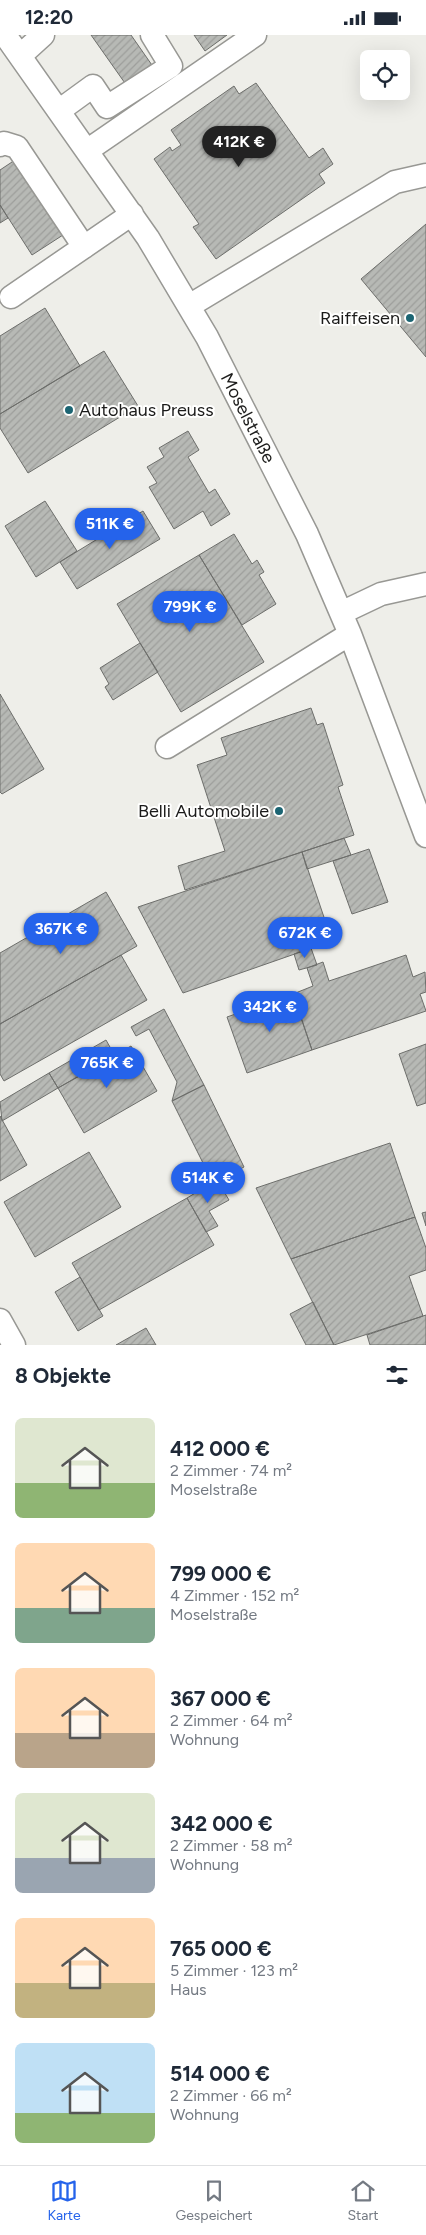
<!DOCTYPE html>
<html lang="de">
<head>
<meta charset="utf-8">
<style>
  body { margin:0; font-family:Figtree,sans-serif; background:#f2f2f3; color:#1f2937; height:100vh; display:flex; flex-direction:column; font-size:19px; white-space:nowrap }
  * { box-sizing:border-box; margin:0 }
  p { font-size:16px; color:#747a83 }
  .icon { flex:none; width:28px; height:28px; fill:none; stroke:currentColor; stroke-width:2; stroke-linecap:round; stroke-linejoin:round }
  .map { position:relative; height:1310px; overflow:hidden }
  .details { display:flex; flex-direction:column; background:#fff; flex:1 }
  .details>* { flex:none }
  .controls { position:absolute; left:360px; top:15px; display:grid; gap:10px }
  .controls a { display:grid; place-items:center; width:50px; height:50px; border-radius:8px; background:#fff; box-shadow:0 5px 20px #0002; font-size:25px }
  .price { position:absolute; translate:-50% -42px; padding:0 11px; border-radius:18px; background:#2563eb; color:#fff; font-size:16px; line-height:32px; filter:drop-shadow(0 1px 2px #0008) }
  .price::after { content:''; position:absolute; left:50%; top:30px; width:15px; height:11px; margin-left:-8px; background:inherit; clip-path:polygon(0 0,100% 0,50% 100%) }
  .price.current { background:#222; color:#fff }
  ul { padding:0; list-style:none }
  li { display:flex; align-items:center; gap:15px; height:125px; padding:0 15px }
  li span { display:grid; place-items:center; flex:none; width:140px; height:100px; border-radius:8px; color:#555 }
  li>.icon { margin-inline-start:auto }
  span .icon { width:60px; height:60px; fill:#fffc; stroke-width:1 }
  li b { font-size:21px }
  h2 { display:flex; justify-content:space-between; align-items:center; height:60px; padding:0 15px; font-size:21px }
  .status { display:flex; justify-content:space-between; align-items:center; height:35px; padding:0 25px; background:#fff; direction:ltr }
  .status svg { height:14px; fill:currentColor }
  .dock { display:flex; justify-content:space-around; align-items:center; height:70px; border-top:1px solid #e0e1e3; background:#fff; font-size:14px; color:#747a83 }
  .dock a { display:grid; justify-items:center; gap:2px }
  .dock .current { color:#2563eb }
  .map>svg:first-child { display:block }
  .building { fill:url(#building-hatch); stroke:#6d6e6b }
  .lines { fill:none; stroke-linecap:round; stroke-linejoin:round }
  .minor-casing { stroke:#989894; stroke-width:25 }
  .minor { stroke:#fff; stroke-width:22 }
  .poi-dot { fill:#1c6573; stroke:#fffffe; stroke-width:2 }
  .labels { text-anchor:middle; dominant-baseline:central; stroke-width:4; stroke-linejoin:round; paint-order:stroke }
  .poi-label { font-size:18px; fill:#1b1b1a; stroke:#fffffe; text-anchor:end }
  .street-label { font-size:18px; fill:#1b1b1a; stroke:#fffffe }
</style>
</head>
<body>
<div class="status"><b>12:20</b><svg viewBox="0 0 49 12"><path d="M0 12V9h3v3zM5 12V6h3v6zM10 12V3h3v9zM15 12V0h3v12zM26 1h20v11H26zM47 4h2v5h-2z"/></svg></div>
<div class="map">
<svg width="426" height="1310" viewBox="0 0 426 1310">
  <defs>
    <pattern id="building-hatch" width="6" height="6" patternUnits="userSpaceOnUse" patternTransform="scale(1.25)"><rect width="6" height="6" fill="#b7b9b5"/><path d="M-1 1l2-2M0 6l6-6M5 7l2-2" fill="none" stroke="#9d9e9b"/></pattern>
  </defs>
  <rect width="100%" height="100%" fill="#eeeee9"/>
  <path class="building" d="M91,0H131L154,33L127,51Z
    M194,0H227L205,16Z
    M256,48L309,123L323,113L333,129L319,139L325,148L216,224L193,192L199,189L154,124L170,112L172,116L181,110L171,95L234,51L239,59Z
    M15,125L63,200L32,220L0,170V135Z
    M0,170L8,183L0,188Z
    M426,189V322L361,244Z
    M45,273L80,331L0,379V301Z
    M104,316L138,371L28,438L0,393V379Z
    M188,396L199,415L188,422L209,458L215,454L230,479L211,491L203,476L174,494L149,452L157,448L147,432L164,422L159,413Z
    M45,466L77,516L36,542L5,491Z
    M143,476L160,504L77,554L60,527Z
    M234,499L252,529L257,525L264,537L259,540L276,569L242,590L199,520Z
    M199,520L264,627L181,677L117,569Z
    M140,608L158,637L113,665L105,652L109,649L100,633Z
    M0,659L44,734L2,759L0,757Z
    M311,673L317,690L323,688L343,750L338,752L354,800L185,855L178,831L225,816L197,730L227,720L221,703Z
    M344,803L351,820L307,834L302,817Z
    M369,814L388,867L352,879L333,826Z
    M302,817L332,906L183,958L138,872Z
    M106,857L137,911L0,989V918Z
    M311,913L317,930L299,935L294,919Z
    M121,920L147,965L4,1046L0,1039V989Z
    M406,920L413,942L425,937L426,957L420,959L426,976L312,1015L293,959L313,951L307,933L323,927L329,946Z
    M293,959L312,1015L247,1038L227,982Z
    M164,974L204,1050L172,1066L177,1047L149,994L136,1001L131,992Z
    M106,1005L115,1021L58,1053L49,1038Z
    M426,1009V1068L417,1071L399,1019Z
    M131,1011L157,1056L84,1098L58,1053Z
    M49,1038L58,1053L2,1086L0,1067Z
    M204,1050L244,1132L213,1148L172,1066Z
    M0,1081L27,1130L0,1146Z
    M390,1108L415,1182L291,1224L256,1153Z
    M89,1117L121,1172L35,1222L4,1167Z
    M217,1145L229,1165L209,1176L218,1191L206,1197L187,1163Z
    M187,1163L214,1210L99,1275L72,1228Z
    M426,1177V1191L422,1178Z
    M415,1182L426,1213V1235L409,1241L423,1281L334,1310L291,1224Z
    M80,1242L103,1281L78,1296L55,1257Z
    M313,1267L334,1310H306L290,1279Z
    M426,1280V1310H370L367,1300Z
    M146,1293L156,1310H116Z"/>
  <g class="lines">
    <g class="minor-casing">
      <path id="minor" d="M5,0L148,203L207,302L307,499L350,599L426,801
        M21,20L43,0
        M60,75L93,51L107,72L171,31L152,0
        M0,110L4,108L17,112L84,212
        M88,115L255,0
        M11,262L132,179
        M189,271L395,147L426,140
        M341,578L381,559L426,549
        M167,712L350,599
        M0,1285L14,1310"/>
    </g>
    <use href="#minor" class="minor"/>
  </g>
  <g class="poi-dot">
    <circle cx="410" cy="283" r="5"/>
    <circle cx="69" cy="375" r="5"/>
    <circle cx="279" cy="776" r="5"/>
  </g>
  <g class="labels">
    <g class="poi-label">
      <text x="400" y="283">Raiffeisen</text>
      <text x="79" y="375" text-anchor="start">Autohaus Preuss</text>
      <text x="269" y="776">Belli Automobile</text>
    </g>
    <g class="street-label">
      <text transform="translate(248 383) rotate(63)">Moselstraße</text>
    </g>
  </g>
</svg>
<div class="controls">
<a><svg class="icon" aria-label="locate" viewBox="0 0 24 24"><circle cx="12" cy="12" r="6"/><path d="M12 2v4M12 18v4M2 12h4M18 12h4"/></svg></a>
</div>
<b class="price current" style="left:239px;top:133px">412K €</b>
<b class="price" style="left:110px;top:515px">511K €</b>
<b class="price" style="left:190px;top:598px">799K €</b>
<b class="price" style="left:61px;top:920px">367K €</b>
<b class="price" style="left:305px;top:924px">672K €</b>
<b class="price" style="left:270px;top:998px">342K €</b>
<b class="price" style="left:107px;top:1054px">765K €</b>
<b class="price" style="left:208px;top:1169px">514K €</b>
</div>
<section class="details">
<h2>8 Objekte<svg class="icon" aria-label="filters" viewBox="0 0 24 24"><path d="M4 7h16M4 17h16"/><circle cx="9" cy="7" r="2"/><circle cx="15" cy="17" r="2"/></svg></h2>
<ul>
<li><span style="background:linear-gradient(#dfe7d0 65%,#8fb573 0)"><svg class="icon" aria-label="home" viewBox="0 0 24 24"><path d="M3 11l9-7 9 7M6 9v11h12V9"/></svg></span><div><b>412 000 €</b><p>2 Zimmer · 74 m²</p><p>Moselstraße</p></div></li>
<li><span style="background:linear-gradient(#ffd9b3 65%,#7fa58c 0)"><svg class="icon" aria-label="home" viewBox="0 0 24 24"><path d="M3 11l9-7 9 7M6 9v11h12V9"/></svg></span><div><b>799 000 €</b><p>4 Zimmer · 152 m²</p><p>Moselstraße</p></div></li>
<li><span style="background:linear-gradient(#ffd9b3 65%,#b9a48a 0)"><svg class="icon" aria-label="home" viewBox="0 0 24 24"><path d="M3 11l9-7 9 7M6 9v11h12V9"/></svg></span><div><b>367 000 €</b><p>2 Zimmer · 64 m²</p><p>Wohnung</p></div></li>
<li><span style="background:linear-gradient(#dfe7d0 65%,#9aa5b1 0)"><svg class="icon" aria-label="home" viewBox="0 0 24 24"><path d="M3 11l9-7 9 7M6 9v11h12V9"/></svg></span><div><b>342 000 €</b><p>2 Zimmer · 58 m²</p><p>Wohnung</p></div></li>
<li><span style="background:linear-gradient(#ffd9b3 65%,#c2b280 0)"><svg class="icon" aria-label="home" viewBox="0 0 24 24"><path d="M3 11l9-7 9 7M6 9v11h12V9"/></svg></span><div><b>765 000 €</b><p>5 Zimmer · 123 m²</p><p>Haus</p></div></li>
<li><span style="background:linear-gradient(#bfe0f5 70%,#8fb573 0)"><svg class="icon" aria-label="home" viewBox="0 0 24 24"><path d="M3 11l9-7 9 7M6 9v11h12V9"/></svg></span><div><b>514 000 €</b><p>2 Zimmer · 66 m²</p><p>Wohnung</p></div></li>
</ul>
</section>
<nav class="dock">
<a class="current"><svg class="icon" aria-label="map" viewBox="0 0 24 24"><path d="M3 6l6-2 6 2 6-2v14l-6 2-6-2-6 2zM9 4v14M15 6v14"/></svg>Karte</a>
<a><svg class="icon" aria-label="saved" viewBox="0 0 24 24"><path d="M7 4h10v16l-5-4-5 4z"/></svg>Gespeichert</a>
<a><svg class="icon" aria-label="home" viewBox="0 0 24 24"><path d="M3 11l9-7 9 7M6 9v11h12V9"/></svg>Start</a>
</nav>
</body>
</html>
